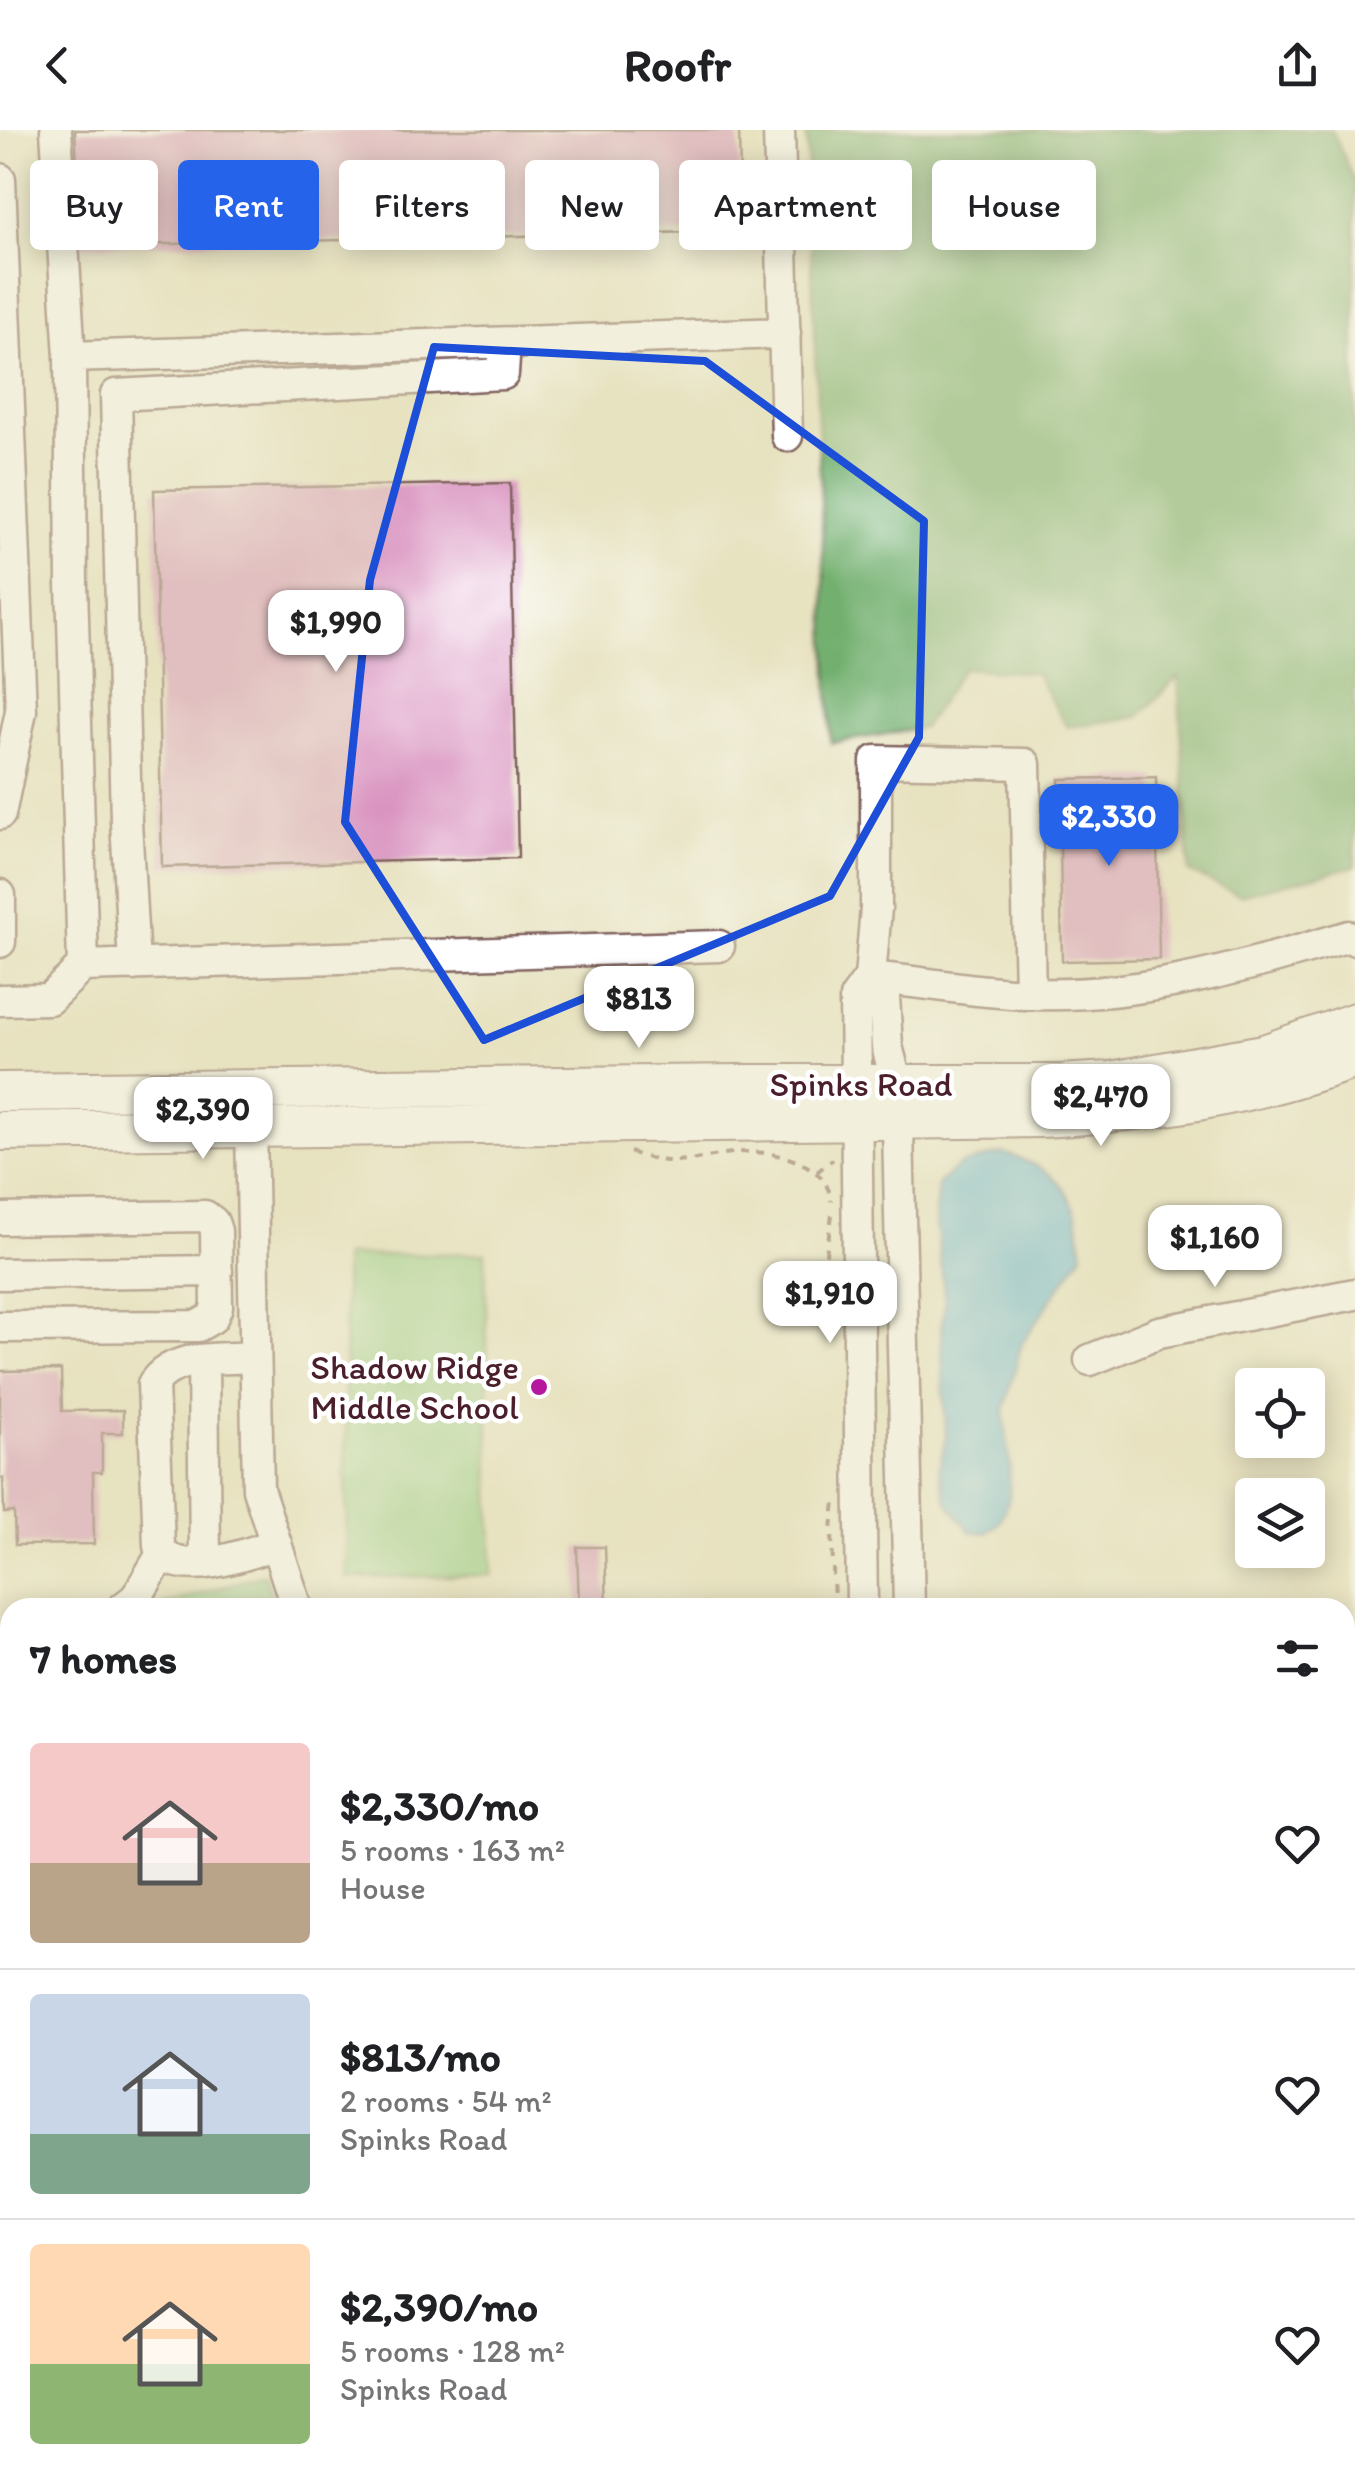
<!DOCTYPE html>
<html lang="en">
<head>
<meta charset="utf-8">
<style>
  body { margin:0; font-family:Itim,sans-serif; background:#f6f6f6; color:#202124; height:100vh; display:flex; flex-direction:column; font-size:38px; white-space:nowrap }
  * { box-sizing:border-box; margin:0 }
  p { font-size:32px; color:#757577 }
  .icon { flex:none; width:55px; height:55px; fill:none; stroke:currentColor; stroke-width:2; stroke-linecap:round; stroke-linejoin:round }
  .map { position:relative; flex:1; overflow:hidden }
  .panel { position:absolute; left:0px; top:1468px; width:1355px; height:892px; display:flex; flex-direction:column; background:#fff; border-radius:30px 30px 0 0; box-shadow:0 5px 25px #0003 }
  .panel>* { flex:none }
  .hud { position:absolute; left:30px; top:30px; width:1295px; height:90px; display:flex; gap:20px }
  .tools { position:absolute; left:1235px; top:1238px; display:grid; gap:20px }
  .tools a { display:grid; place-items:center; width:90px; height:90px; border-radius:10px; background:#fff; box-shadow:0 5px 25px #0003; font-size:50px }
  .price { position:absolute; translate:-50% -85px; padding:0 22px; border-radius:20px; background:#fff; color:#222; font-size:32px; line-height:65px; filter:drop-shadow(0 2px 5px #0008) }
  .price::after { content:''; position:absolute; left:50%; top:60px; width:30px; height:22px; margin-left:-15px; background:inherit; clip-path:polygon(0 0,100% 0,50% 100%) }
  .price.selected { background:#2563eb; color:#fff }
  ul { padding:0; list-style:none }
  li { display:flex; align-items:center; gap:30px; height:250px; padding:0 30px }
  li+li { border-top:2px solid #e0e0e0 }
  li span { display:grid; place-items:center; flex:none; width:280px; height:200px; border-radius:10px; color:#555 }
  li>.icon { margin-inline-start:auto }
  span .icon { width:120px; height:120px; fill:#fffc; stroke-width:1 }
  li b { font-size:42px }
  h2 { display:flex; justify-content:space-between; align-items:center; height:120px; padding:0 30px; font-size:42px }
  .chip { padding:0 35px; border-radius:10px; background:#fff; box-shadow:0 5px 25px #0003; font-size:35px; line-height:90px }
  .chip.selected { background:#2563eb; color:#fff }
  header { display:flex; justify-content:space-between; align-items:center; height:130px; padding:0 30px; background:#fff; font-size:45px; font-weight:700 }
  .map>svg:first-child { display:block }
  .green { fill:#8fcd82; stroke:#6c7656; stroke-width:2.5 }
  .forest { fill:#73b070; stroke:#5e684e; stroke-width:2.5 }
  .water { fill:#58b1d5; stroke:#516880; stroke-width:2.5 }
  .building { fill:#d993bf }
  .lines { fill:none; stroke-linecap:round; stroke-linejoin:round }
  .minor-casing { stroke:#81635f; stroke-width:35 }
  .major-casing { stroke:#81635f; stroke-width:42 }
  .path { stroke:#81635f; stroke-width:4; stroke-dasharray:8 8; stroke-linecap:butt }
  .minor { stroke:#fff; stroke-width:30 }
  .major { stroke:#fff; stroke-width:38 }
  .marked { fill:none; stroke:#1d4ed8; stroke-width:8; stroke-linejoin:round }
  .poi-dot { fill:#b5179e; stroke:#fff; stroke-width:4 }
  .labels { text-anchor:middle; dominant-baseline:central; stroke-width:9; stroke-linejoin:round; paint-order:stroke }
  .street-label { font-size:35px; fill:#4a1f2b; stroke:#fff }
  .poi-label { font-size:35px; fill:#4a1f2b; stroke:#fff; text-anchor:end }
</style>
</head>
<body>
<header><svg class="icon" aria-label="back" viewBox="0 0 24 24"><path d="M15 5l-7 7 7 7"/></svg>Roofr<svg class="icon" aria-label="share" viewBox="0 0 24 24"><path d="M12 15V3M7 8l5-5 5 5M5 13v7h14v-7"/></svg></header>
<div class="map">
<svg width="1355" height="2358" viewBox="0 0 1355 2358">
  <rect width="100%" height="100%" fill="#fff"/>
  <filter id="ink" filterUnits="userSpaceOnUse"><feTurbulence type="fractalNoise" baseFrequency=".01" numOctaves="2"/><feDisplacementMap in="SourceGraphic" scale="20" xChannelSelector="R" yChannelSelector="G"/><feConvolveMatrix kernelMatrix="1 2 1 2 8 2 1 2 1" color-interpolation-filters="sRGB"/></filter>
  <filter id="wash" filterUnits="userSpaceOnUse"><feTurbulence type="fractalNoise" baseFrequency=".0048" numOctaves="4" result="noise"/><feDisplacementMap in="SourceGraphic" scale="40" xChannelSelector="R" yChannelSelector="G"/><feGaussianBlur stdDeviation="2.25" result="paint"/><feColorMatrix in="noise" values="0 0 0 0 0 0 0 0 0 0 0 0 0 0 0 0 0 1.4 0 .05"/><feComposite in="paint" operator="in"/></filter>
  <g filter="url(#wash)">
    <rect width="100%" height="100%" fill="#e7e2c0"/>
    <path class="green" d="M485,1123L492,1445L347,1448L344,1126Z
      M264,1444L275,1477H158Z"/>
    <path class="forest" d="M806,0H1332L1355,53V736L1240,765L1189,742L1178,547L1138,587L1067,597L1035,543L963,538L923,598L831,613Z"/>
    <path class="water" d="M1003,1023C1062,1041 1077,1064 1083,1123L1022,1213L1004,1281L1010,1335L1009,1369L999,1393L986,1403L970,1401L947,1371L939,1338L946,1308L941,1199L945,1173L935,1083L938,1053L960,1035Z"/>
    <g id="blocks">
      <path class="building" d="M75,0H739L741,101L82,116Z
        M510,353L518,728L162,737L154,360Z
        M1156,647L1159,829L1062,831L1059,649Z
        M61,1240L62,1281L123,1280V1303H102V1342H93L94,1414L15,1415L14,1382L4,1383L3,1348H0V1241Z
        M577,1417H605L607,1478H579Z"/>
    </g>
  </g>
  <g filter="url(#ink)">
    <use href="#blocks" fill-opacity="0" stroke="#81635f" stroke-width="2.5"/>
    <g class="lines">
      <g class="minor-casing">
        <path id="minor" d="M56,0L70,227L785,203
          M779,0L787,306
          M0,49L21,581L0,684
          M70,227L72,454L83,836L719,816
          M0,765V812
          M134,835L126,691L116,265L503,244L505,213
          M870,847L884,866L887,916L897,954L909,1478
          M870,847C923,852 978,863 1031,864C1140,868 1245,837 1349,806L1355,810
          M0,870L49,869L83,836
          M251,998L258,1359L297,1478
          M0,1089L205,1086L213,1092L216,1101L217,1177L212,1188L198,1196L0,1197
          M0,1144L217,1141
          M255,1227C222,1230 173,1223 153,1254L159,1416C173,1452 250,1424 276,1413
          M1090,1230L1159,1202L1355,1164
          M203,1231L205,1432
          M123,1478L136,1468L162,1424
          M862,1478L855,868L870,847L876,778V631L1025,634L1030,864
          M0,1526L10,1525
          M1345,1548L1355,1544
          M1345,1934L1355,1933
          M1345,2084L1355,2079
          M1138,2350L1148,2358
          M1201,2350L1212,2358
          M958,2358L968,2350"/>
      </g>
      <g class="major-casing">
        <path id="major" d="M0,962L742,954H1059L1111,951L1264,924L1355,892
          M0,1001L1040,988C1152,982 1250,967 1355,929"/>
      </g>
      <path class="path" d="M630,1022C642,1026 655,1031 667,1031C693,1032 719,1023 744,1022C776,1021 828,1033 831,1071
        M817,1042L833,1029
        M832,1085L825,1130L833,1179
        M834,1478L832,1399L835,1372
        M0,2120H10
        M0,2139L10,2143
        M696,2350L701,2358
        M205,2358V2350
        M995,2358L1004,2350"/>
      <use href="#minor" class="minor"/>
      <use href="#major" class="major"/>
    </g>
  </g>
  <path d="M0 0H1355V2358H0ZM434,217L705,231L924,391L919,607L830,766L484,910L345,692L370,450Z" fill="#e7e2c0" fill-opacity=".55" fill-rule="evenodd"/>
  <path class="marked" d="M434,217L705,231L924,391L919,607L830,766L484,910L345,692L370,450Z"/>
  <circle class="poi-dot" cx="539" cy="1257" r="10"/>
  <g class="labels">
    <g class="street-label">
      <text x="861" y="954">Spinks Road</text>
    </g>
    <g class="poi-label">
      <text x="519" y="1237">Shadow Ridge<tspan x="519" dy="40">Middle School</tspan></text>
    </g>
  </g>
</svg>
<div class="tools">
<a><svg class="icon" aria-label="locate" viewBox="0 0 24 24"><circle cx="12" cy="12" r="6"/><path d="M12 2v4M12 18v4M2 12h4M18 12h4"/></svg></a>
<a><svg class="icon" aria-label="layers" viewBox="0 0 24 24"><path d="M12 4l9 5-9 5-9-5zM3 14l9 5 9-5"/></svg></a>
</div>
<b class="price" style="left:336px;top:545px">$1,990</b>
<b class="price selected" style="left:1109px;top:739px">$2,330</b>
<b class="price" style="left:639px;top:921px">$813</b>
<b class="price" style="left:1101px;top:1019px">$2,470</b>
<b class="price" style="left:203px;top:1032px">$2,390</b>
<b class="price" style="left:1215px;top:1160px">$1,160</b>
<b class="price" style="left:830px;top:1216px">$1,910</b>
<div class="hud">
<a class="chip">Buy</a>
<a class="chip selected">Rent</a>
<a class="chip">Filters</a>
<a class="chip">New</a>
<a class="chip">Apartment</a>
<a class="chip">House</a>
</div>
<section class="panel">
<h2>7 homes<svg class="icon" aria-label="filters" viewBox="0 0 24 24"><path d="M4 7h16M4 17h16"/><circle cx="9" cy="7" r="2"/><circle cx="15" cy="17" r="2"/></svg></h2>
<ul>
<li><span style="background:linear-gradient(#f6c9c9 60%,#b9a48a 0)"><svg class="icon" aria-label="home" viewBox="0 0 24 24"><path d="M3 11l9-7 9 7M6 9v11h12V9"/></svg></span><div><b>$2,330/mo</b><p>5 rooms · 163 m²</p><p>House</p></div><svg class="icon" aria-label="heart" viewBox="0 0 24 24"><path d="M12 20l-8-8c-3-5 5-10 8-4 3-6 11-1 8 4z"/></svg></li>
<li><span style="background:linear-gradient(#c9d6e8 70%,#7fa58c 0)"><svg class="icon" aria-label="home" viewBox="0 0 24 24"><path d="M3 11l9-7 9 7M6 9v11h12V9"/></svg></span><div><b>$813/mo</b><p>2 rooms · 54 m²</p><p>Spinks Road</p></div><svg class="icon" aria-label="heart" viewBox="0 0 24 24"><path d="M12 20l-8-8c-3-5 5-10 8-4 3-6 11-1 8 4z"/></svg></li>
<li><span style="background:linear-gradient(#ffd9b3 60%,#8fb573 0)"><svg class="icon" aria-label="home" viewBox="0 0 24 24"><path d="M3 11l9-7 9 7M6 9v11h12V9"/></svg></span><div><b>$2,390/mo</b><p>5 rooms · 128 m²</p><p>Spinks Road</p></div><svg class="icon" aria-label="heart" viewBox="0 0 24 24"><path d="M12 20l-8-8c-3-5 5-10 8-4 3-6 11-1 8 4z"/></svg></li>
</ul>
</section>
</div>
</body>
</html>
